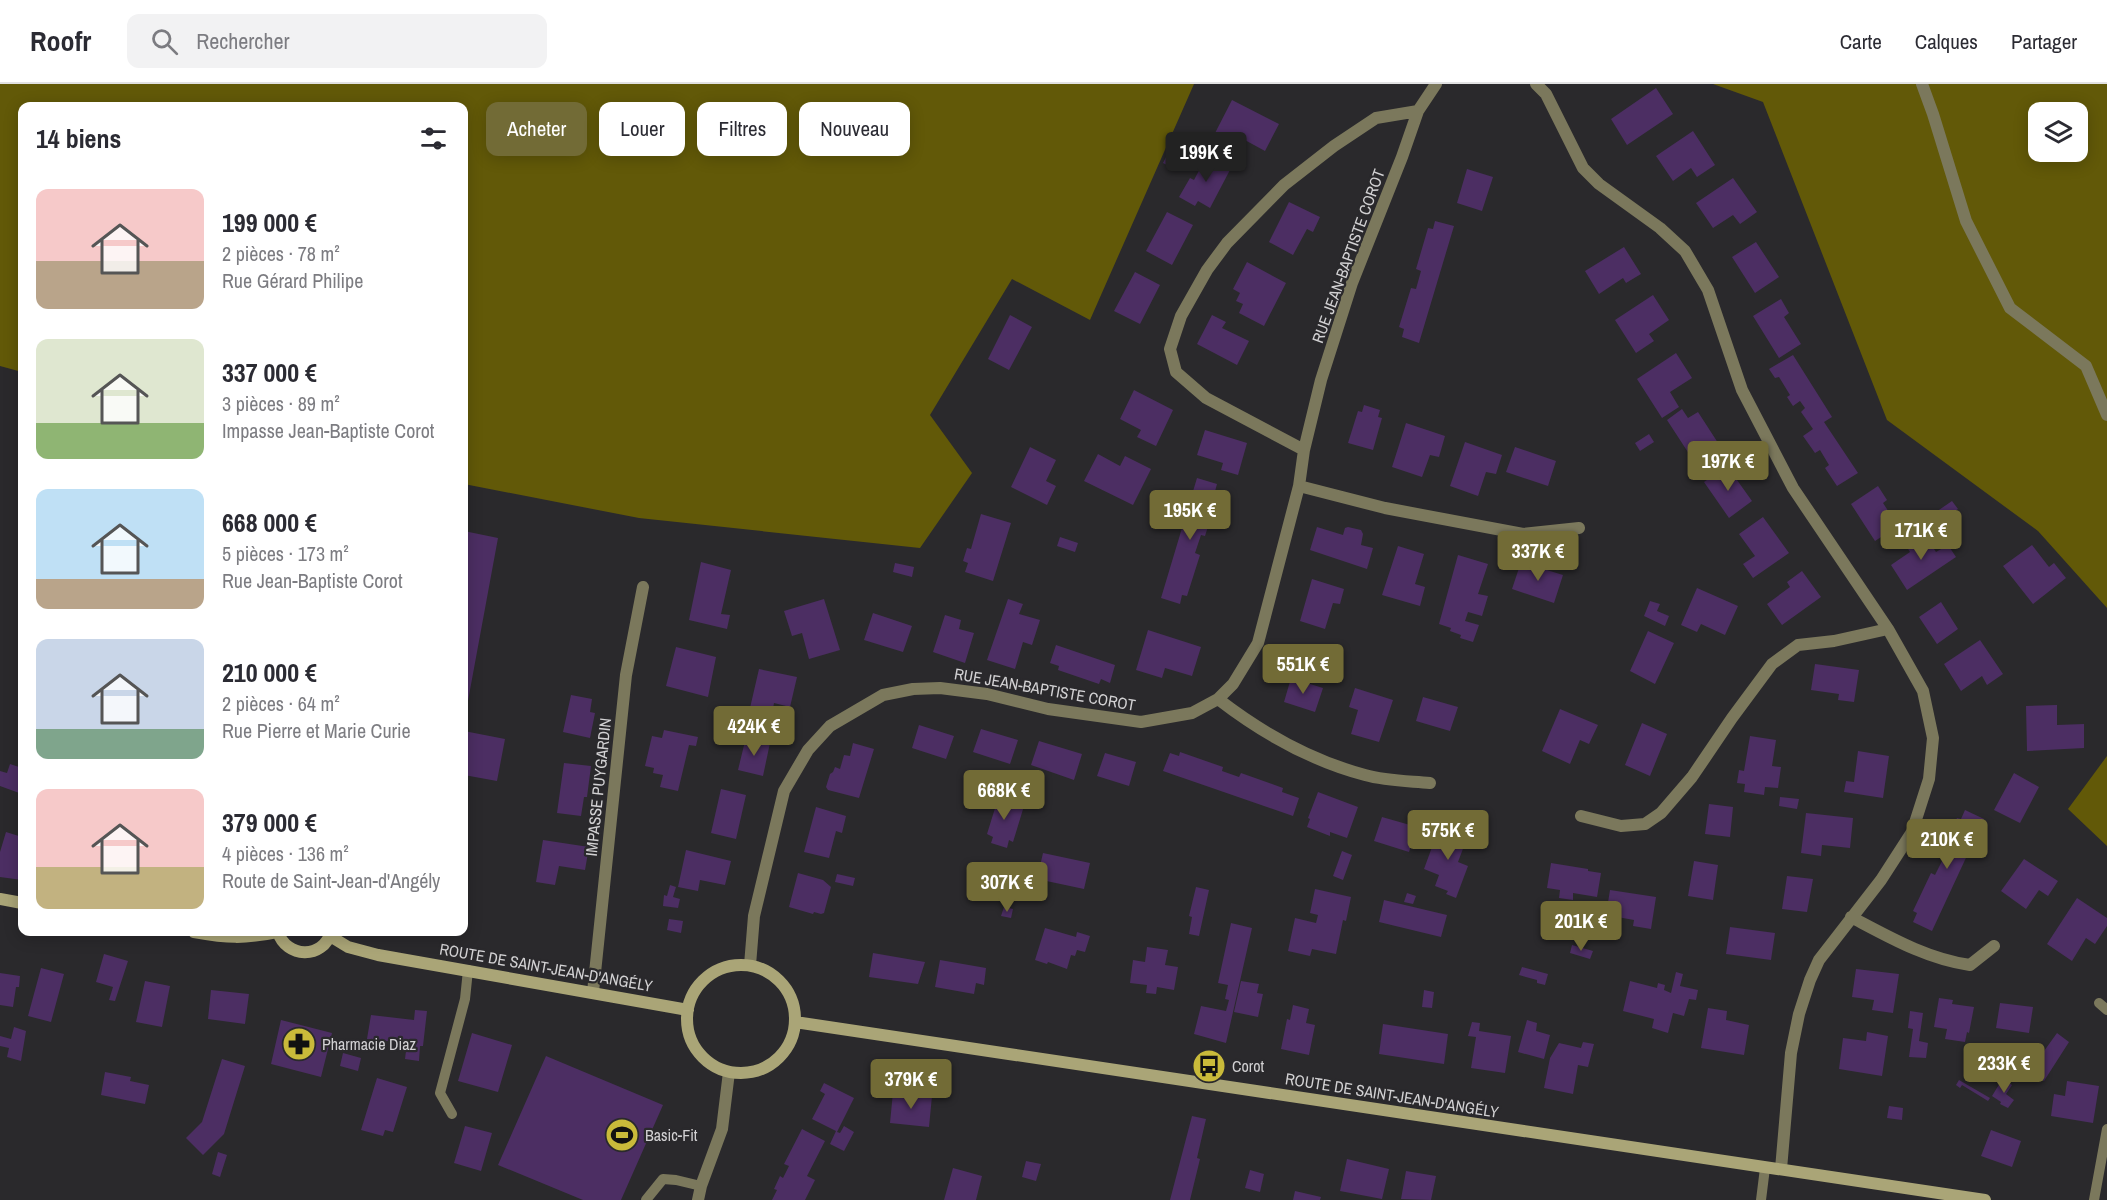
<!DOCTYPE html>
<html lang="fr">
<head>
<meta charset="utf-8">
<style>
  body { margin:0; font-family:"Archivo Narrow",sans-serif; background:#f2f2f3; color:#2b2b33; height:100vh; display:flex; flex-direction:column; font-size:22px; white-space:nowrap }
  * { box-sizing:border-box; margin:0 }
  p { font-size:20px; color:#7c7c81 }
  .icon { flex:none; width:33px; height:33px; fill:none; stroke:currentColor; stroke-width:2; stroke-linecap:round; stroke-linejoin:round }
  .map { position:relative; flex:1; overflow:hidden }
  .sheet { position:absolute; left:18px; top:18px; width:450px; height:834px; display:flex; flex-direction:column; background:#fff; border-radius:12px; box-shadow:0 3px 15px #0003 }
  .sheet>* { flex:none }
  .guide { position:absolute; left:486px; top:18px; width:570px; height:54px; display:flex; gap:12px }
  .buttons { position:absolute; left:2028px; top:18px; display:grid; gap:12px }
  .buttons a { display:grid; place-items:center; width:60px; height:60px; border-radius:12px; background:#fff; box-shadow:0 3px 15px #0003; font-size:30px }
  .price { position:absolute; translate:-50% -51px; padding:0 14px; border-radius:6px; background:#726b36; color:#fff; font-size:20px; line-height:39px; filter:drop-shadow(0 2px 3px #0008) }
  .price::after { content:''; position:absolute; left:50%; top:36px; width:18px; height:14px; margin-left:-9px; background:inherit; clip-path:polygon(0 0,100% 0,50% 100%) }
  .price.selected { background:#222; color:#fff }
  ul { padding:0; list-style:none }
  li { display:flex; align-items:center; gap:18px; height:150px; padding:0 18px }
  li span { display:grid; place-items:center; flex:none; width:168px; height:120px; border-radius:12px; color:#555 }
  li>.icon { margin-inline-start:auto }
  span .icon { width:72px; height:72px; fill:#fffc; stroke-width:1 }
  li b { font-size:26px }
  h2 { display:flex; justify-content:space-between; align-items:center; height:72px; padding:0 18px; font-size:26px }
  .tag { padding:0 21px; border-radius:12px; background:#fff; box-shadow:0 3px 15px #0003; font-size:21px; line-height:54px }
  .tag.selected { background:#726b36; color:#fff }
  header { display:flex; align-items:center; gap:36px; box-sizing:border-box; height:84px; padding:0 30px; background:#fff; border-bottom:2px solid #e1e1e2 }
  header strong { font-size:28px }
  nav { display:flex; gap:33px; margin-inline-start:auto; font-size:21px }
  .search { width:420px; height:54px; background:#f2f2f3; display:flex; align-items:center; gap:15px; box-sizing:border-box; padding:0 21px; border-radius:12px; color:#7c7c81; font-size:22px }
  .map>svg:first-child { display:block }
  .forest { fill:#625908; fill-rule:evenodd }
  .building { fill:#4c2e63 }
  .lines { fill:none; stroke-linecap:round; stroke-linejoin:round }
  .service { stroke:#7b785c; stroke-width:10 }
  .minor { stroke:#7b785c; stroke-width:12 }
  .tertiary { stroke:#7b785c; stroke-width:12 }
  .secondary { stroke:#aaa577; stroke-width:12 }
  .labels { text-anchor:middle; dominant-baseline:central; stroke-width:4.5; stroke-linejoin:round; paint-order:stroke }
  .street-label { font-size:16px; fill:#d2d1d3; stroke:#2a292c }
  .poi-label { font-size:16px; fill:#d2d1d3; stroke:#2a292c; text-anchor:start }
</style>
</head>
<body>
<header>
<strong>Roofr</strong>
<div class="search"><svg class="icon" aria-label="search" viewBox="0 0 24 24"><circle cx="10" cy="10" r="6"/><path d="M15 15l6 6"/></svg>Rechercher</div>
<nav><a>Carte</a><a>Calques</a><a>Partager</a></nav>
</header>
<div class="map">
<svg width="2107" height="1116" viewBox="0 0 2107 1116">
  <rect width="100%" height="100%" fill="#2a292c"/>
  <path class="forest" d="M0,0H1194L1090,236L1012,195L930,331L972,389L920,464L639,434L464,400V22H22V288L0,282Z
    M1713,0H2107V524L2038,447L1887,336L1763,18ZM2038,28H2078V68H2038Z
    M2107,672V762L2068,725Z"/>
  <path class="building" d="M1656,4L1673,30L1627,61L1611,35Z
    M1232,16L1279,40L1265,67L1243,55L1238,65L1213,53Z
    M1693,47L1715,81L1697,93L1691,84L1673,97L1656,72Z
    M1168,69L1175,72L1171,83L1163,79Z
    M1203,70L1231,84L1210,124L1198,117L1195,122L1179,113L1190,94L1194,96L1203,79L1199,77Z
    M1467,85L1493,93L1482,127L1457,119Z
    M1733,94L1757,128L1740,140L1733,131L1713,144L1696,119Z
    M1289,118L1320,133L1313,148L1307,145L1293,171L1269,158Z
    M1167,128L1193,141L1172,181L1146,167Z
    M1435,137L1454,142L1419,259L1402,253L1404,245L1399,243L1411,204L1416,205L1421,187L1416,185L1428,144L1433,145Z
    M1756,158L1779,193L1755,209L1732,173Z
    M1624,163L1641,190L1626,199L1623,194L1599,210L1585,187Z
    M1247,178L1286,199L1264,242L1239,229L1243,220L1236,217L1240,209L1233,205Z
    M1135,188L1160,201L1140,240L1114,227Z
    M1653,211L1669,236L1649,250L1654,257L1636,269L1615,236Z
    M1781,215L1789,229L1784,233L1801,260L1779,274L1753,232Z
    M1010,231L1032,243L1009,286L988,275Z
    M1212,231L1226,238L1222,244L1249,257L1237,281L1197,260Z
    M1676,269L1692,294L1670,308L1679,323L1662,334L1637,295Z
    M1793,271L1832,333L1824,338L1858,389L1837,402L1825,384L1829,381L1820,366L1815,369L1803,352L1813,345L1801,328L1805,324L1800,317L1793,322L1787,313L1790,311L1779,293L1775,294L1769,285Z
    M1134,306L1173,326L1156,362L1137,353L1141,346L1120,335Z
    M1364,321L1380,326L1378,333L1382,334L1373,366L1348,359L1358,327L1362,328Z
    M1682,325L1688,334L1698,328L1720,362L1695,379L1667,336Z
    M1406,339L1445,352L1439,373L1430,371L1422,393L1392,383Z
    M1205,346L1247,359L1238,391L1221,386L1223,379L1197,371Z
    M1649,350L1654,358L1640,367L1635,359Z
    M1465,358L1502,371L1496,390L1486,388L1478,412L1450,402Z
    M1030,363L1056,376L1046,397L1056,402L1047,421L1011,403Z
    M1515,363L1556,377L1548,402L1506,388Z
    M1098,370L1120,382L1125,372L1151,385L1133,421L1084,397Z
    M1727,382L1752,417L1729,434L1704,398Z
    M1197,394L1217,400L1214,411H1218L1205,452L1201,451L1195,469L1200,471L1187,512L1182,511L1180,520L1161,514Z
    M1878,402L1887,416L1883,419L1898,442L1875,457L1851,420Z
    M1952,417L1958,425L1941,436L1936,428Z
    M981,430L1011,439L993,497L965,488L968,479L963,477L967,464L971,465Z
    M1763,433L1789,469L1753,494L1743,480L1755,472L1739,450Z
    M1317,443L1343,451L1345,444L1348,443L1361,446L1363,450L1361,461L1373,464L1367,485L1310,466Z
    M464,447L498,454L465,633H464Z
    M1923,448L1936,468L1948,461L1956,473L1907,506L1891,481L1910,468L1905,460Z
    M1060,453L1078,459L1075,468L1057,462Z
    M2032,461L2049,483L2054,479L2066,494L2033,520L2003,482Z
    M1398,462L1424,470L1415,500L1425,503L1420,522L1382,511Z
    M1458,471L1488,480L1478,510L1488,512L1482,532L1468,528L1465,537L1479,541L1473,558L1460,554L1461,551L1450,547L1451,544L1439,540Z
    M701,478L731,486L721,530L730,531L727,545L689,536Z
    M1521,478L1563,491L1554,519L1512,505Z
    M895,479L914,483L912,493L893,488Z
    M1802,487L1821,513L1782,541L1767,520L1790,503L1787,498Z
    M1312,495L1344,505L1340,520L1333,519L1325,545L1300,537Z
    M1697,504L1738,522L1725,551L1701,540L1697,548L1681,541Z
    M824,515L840,566L809,575L802,549L792,552L784,527Z
    M1008,515L1023,520L1019,530L1040,536L1032,561L1023,558L1015,585L987,576Z
    M1650,517L1660,520L1657,527L1669,532L1665,542L1644,532Z
    M1941,518L1958,545L1937,560L1919,533Z
    M873,529L912,542L903,568L864,556Z
    M945,531L961,536L959,545L974,549L965,579L933,568Z
    M1148,546L1201,563L1192,592L1165,584L1162,594L1136,586Z
    M1648,547L1674,559L1655,600L1630,587Z
    M1980,556L2003,590L1987,601L1982,592L1961,607L1944,580Z
    M1056,561L1115,581L1110,599L1101,595L1099,600L1058,586L1059,582L1050,579Z
    M676,563L716,573L708,613L666,602Z
    M1815,580L1859,586L1854,618L1838,616L1839,610L1811,606Z
    M759,585L797,593L790,623L774,619L772,630L750,624Z
    M1291,594L1323,604L1315,628L1284,618Z
    M1355,604L1393,616L1379,658L1351,650L1358,626L1349,623Z
    M571,611L592,615L590,628L595,629L590,654L563,648Z
    M1423,613L1458,623L1450,647L1416,637Z
    M2057,621V641L2084,640V664L2027,667L2026,622Z
    M1560,625L1598,641L1589,660L1580,656L1570,680L1542,667Z
    M1642,639L1667,650L1650,692L1625,681Z
    M919,641L954,652L946,675L912,664Z
    M981,645L1018,656L1010,680L973,668Z
    M664,646L698,653L696,662L689,661L678,707L660,703L663,691L653,689L654,684L645,682L652,652L662,654Z
    M464,647L505,655L497,697L464,691Z
    M1750,652L1776,656L1772,682L1781,683L1778,704L1765,703L1764,711L1744,708L1745,700L1737,699L1739,686L1744,687Z
    M746,653L770,659L763,692L738,686Z
    M1039,657L1082,670L1074,696L1031,681Z
    M853,659L874,665L859,714L828,706L826,703L830,690L833,688L835,683L840,685L844,671L850,672Z
    M1858,667L1889,672L1883,714L1844,708L1846,697L1854,698Z
    M1180,668L1223,683L1222,687L1239,693L1241,689L1283,704L1282,708L1299,714L1293,732L1163,687L1170,669L1179,672Z
    M1105,669L1136,678L1129,702L1097,692Z
    M22,674V710L0,702V687L7,689L10,680L19,683Z
    M564,679L591,682L587,713H584L581,732L557,729Z
    M2014,689L2039,703L2020,739L1994,726Z
    M1003,691L1015,695L1009,714L997,710Z
    M721,705L746,711L736,755L711,749Z
    M1318,708L1358,723L1347,754L1330,748V752L1307,743L1310,735L1308,734Z
    M992,711L1024,722L1013,758L1009,756L1007,764L991,759L993,753L987,750L996,721L990,720Z
    M1780,713L1799,715L1797,725L1779,722Z
    M1709,720L1733,723L1730,753L1705,750Z
    M816,723L846,732L842,749L836,747L829,774L804,768Z
    M1965,726L1984,735L1932,847L1913,838L1917,829L1913,827L1931,789L1935,791L1943,775L1939,773L1957,734L1961,735Z
    M1806,729L1853,734L1850,764L1822,761L1821,772L1801,769Z
    M1382,733L1417,743L1409,768L1374,757Z
    M1439,744L1467,754L1458,778L1468,782L1456,814L1446,810L1448,807L1435,802L1439,791L1424,785Z
    M6,748L22,753V796L0,793V768Z
    M543,756L589,763L585,786L559,782L555,801L536,798Z
    M686,766L731,777L725,801L700,796L698,807L678,803Z
    M1342,767L1352,771L1343,796L1333,792Z
    M1043,769L1090,779L1084,805L1037,795Z
    M2024,775L2058,797L2048,812L2039,806L2026,825L2001,807Z
    M1694,777L1718,781L1713,816L1688,812Z
    M1551,779L1588,785V787L1601,789L1597,813L1573,809V816L1559,814L1560,806L1547,804Z
    M995,787L1011,791L1008,807L991,802Z
    M798,789L823,796L831,803L824,829L821,830L814,828L813,830L789,823Z
    M837,790L855,794L853,802L835,798Z
    M1787,792L1813,795L1807,828L1782,825Z
    M670,801L676,803L673,813L680,815L678,824L663,822L664,811L667,812Z
    M1196,803L1209,806L1199,852L1189,850L1192,833L1189,832Z
    M1315,805L1351,813L1346,837L1343,836L1336,870L1312,865L1310,872L1288,867L1295,834L1316,839L1318,831L1310,829Z
    M1610,806L1656,813L1651,845L1633,842L1634,836L1606,831Z
    M1407,809L1416,812L1413,820L1404,818Z
    M2077,814L2107,834V842L2095,860L2086,854L2072,877L2047,860Z
    M1384,816L1447,831L1441,853L1379,838Z
    M1004,823L1013,825L1011,834L1001,832Z
    M669,835L683,837L681,849L667,846Z
    M1231,839L1252,844L1226,959L1194,950L1201,922L1226,927L1229,916L1225,915L1228,901L1218,899Z
    M1730,843L1775,849L1771,876L1726,870Z
    M1045,844L1076,853L1077,848L1090,852L1085,868L1077,866L1075,872L1071,871L1067,885L1048,878L1047,880L1035,876Z
    M1572,861L1593,867L1590,875L1570,869Z
    M1147,863L1168,866L1165,881L1178,883L1174,906L1157,903L1156,910L1146,909L1147,901L1130,899L1133,876L1145,878Z
    M873,869L925,878L918,900L869,893Z
    M104,870L128,877L115,917L109,916L113,903L96,898Z
    M940,876L986,884L984,901L976,899L974,910L935,903Z
    M1522,883L1548,890L1545,901L1537,899V896L1519,891Z
    M41,884L64,890L51,938L28,932Z
    M1856,885L1899,890L1893,929L1872,926L1874,916L1852,913Z
    M1676,888L1683,890L1680,902L1698,906L1696,916L1689,915L1684,932L1673,929L1668,949L1652,944L1654,935L1623,927L1630,897L1657,904L1658,899L1665,901L1664,906L1671,909Z
    M0,889L20,892L19,903H16L13,923L0,921Z
    M145,897L170,902L162,943L136,938Z
    M1241,897L1259,900L1257,909L1263,910L1258,933L1234,928Z
    M211,906L249,910L245,940L208,935Z
    M1424,906L1434,908L1432,924L1422,923Z
    M1939,914L1953,916L1952,920L1974,923L1969,949L1967,948L1965,958L1945,955L1947,945L1934,943Z
    M2000,919L2033,923L2029,949L1996,944Z
    M1293,921L1309,925L1306,939L1315,941L1309,971L1281,965L1287,935L1290,936Z
    M1708,924L1727,927L1726,936L1749,941L1744,971L1701,964Z
    M415,926L427,927L423,962H420L419,977L405,975L407,959L367,955L371,931L414,936Z
    M1910,927L1923,929L1919,957L1928,959L1926,974L1909,973L1913,945L1908,944Z
    M281,936L332,949L321,993L271,980Z
    M1527,936L1537,939L1536,947L1550,951L1544,975L1518,968Z
    M1472,938L1480,939L1479,947L1511,952L1505,989L1471,984L1476,953L1468,952Z
    M1383,940L1448,950L1444,980L1379,970Z
    M14,943L26,947L21,977L7,973L9,964L0,962V952L11,955Z
    M1867,948L1888,952L1882,992L1839,985L1843,954L1866,957Z
    M472,949L512,961L498,1008L458,997Z
    M2057,949L2069,958L2044,997L2029,988Z
    M1583,958L1594,960L1588,983L1578,981L1573,1010L1544,1004L1550,974L1559,959L1581,964Z
    M343,969L361,974L358,987L340,982Z
    M546,972L663,1021L621,1116H583L498,1081Z
    M222,975L245,982L224,1050L203,1071L186,1054L202,1038Z
    M105,988L131,993L130,997L149,1001L145,1020L101,1011Z
    M377,994L407,1003L393,1048L385,1046L383,1052L361,1046Z
    M2003,994L2012,1001L2006,1010L2014,1016L2008,1024L2000,1020L2001,1018L1992,1012Z
    M1959,996L1990,1014L1988,1017L1962,1001L1960,1004L1956,1001Z
    M2067,997L2099,1002L2093,1039L2051,1032L2054,1010L2065,1012Z
    M824,999L854,1014L837,1048L840,1049L844,1042L854,1048L844,1067L830,1060L836,1047L812,1035L825,1010L820,1007Z
    M893,1008L932,1012L929,1043L890,1039Z
    M1889,1022L1903,1024L1902,1036L1887,1034Z
    M1192,1032L1206,1035L1197,1074L1200,1075L1190,1116H1170Z
    M465,1042L492,1049L481,1087L454,1079Z
    M802,1045L825,1057L807,1092L815,1096L805,1116H772L777,1106L774,1105L780,1092L783,1094L789,1082L784,1080Z
    M1991,1046L2021,1057L2012,1083L1981,1072Z
    M218,1068L227,1071L220,1093L212,1090Z
    M1347,1075L1389,1085L1382,1115L1340,1107Z
    M1026,1077L1041,1080L1036,1097L1022,1093Z
    M953,1084L982,1092L976,1116H944Z
    M1250,1086L1264,1090L1260,1108L1245,1104Z
    M1406,1087L1436,1092L1431,1116L1401,1115Z
    M1295,1107L1321,1113L1320,1116H1293Z"/>
  <g class="lines">
    <path class="service" d="M2099,919L2107,926
      M452,1030L440,1009L465,915L468,886
      M646,1116L663,1095L676,1096L701,1102
      M1761,1116L1765,1084
      M2094,1116L2107,1045"/>
    <path class="minor" d="M1536,0L1546,10L1583,84L1599,100L1660,144L1685,167L1708,206L1742,306L1793,404L1888,545L1923,607L1933,654L1929,695L1912,748L1881,796L1819,876L1810,896L1799,930L1791,969L1781,1085
      M1922,0L1933,30L1966,137L2010,224L2086,282L2107,331
      M1304,366L1206,314L1176,288L1170,265L1181,232L1207,186L1227,159L1284,101L1334,62L1376,34L1418,27
      M1299,402L1385,424L1523,450L1579,444
      M1218,615C1262,649 1312,677 1365,691C1386,697 1409,697 1430,699
      M1581,732L1621,742L1645,740L1661,729L1692,693L1732,634L1772,580L1798,561L1834,557L1888,545
      M1851,833C1889,853 1927,875 1970,881L1994,862
      M750,881L754,832L784,707L808,666L830,642L883,611L913,605L940,604L987,610L1048,625L1141,638L1192,629L1218,615L1233,600L1258,559L1299,402L1304,366L1321,296L1352,199L1402,73L1418,27L1436,0
      M593,908L626,591L643,503"/>
    <path class="tertiary" d="M698,1116L701,1102L722,1045L729,988"/>
    <path class="secondary" d="M0,815L22,819
      M194,848C228,854 243,855 277,848
      M278,848C286,874 323,876 331,848
      M330,852L348,863L378,871L688,926
      M687 935a54 54 0 1 1 108 0a54 54 0 1 1-108 0Z
      M795,938L1985,1116"/>
  </g>
  <defs>
    <g id="pharmacy-disc" transform="scale(1.725)"><circle r="9.5" fill="#c9ba3a" stroke="#2a292c"/><path d="M-2-6h4v4h4v4h-4v4h-4v-4h-4v-4h4Z" fill="#111"/></g>
    <g id="bus-disc" transform="scale(1.725)"><circle r="9.5" fill="#c9ba3a" stroke="#2a292c"/><path d="M-5-6H5V4H4V6H2V4H-2V6H-4V4H-5ZM-3.5-4V0h7V-4ZM-3.5 1.2v1.5H-2V1.2ZM2 1.2v1.5H3.5V1.2Z" fill="#111"/></g>
    <g id="stadium-disc" transform="scale(1.725)"><circle r="9.5" fill="#c9ba3a" stroke="#2a292c"/><path d="M0-5a6.5 5 0 1 0 0 10a6.5 5 0 1 0 0-10ZM-3.5-1.8h7v3.6h-7Z" fill="#111"/></g>
  </defs>
  <g fill-rule="evenodd">
    <use href="#pharmacy-disc" x="299" y="960"/>
    <use href="#bus-disc" x="1209" y="982"/>
    <use href="#stadium-disc" x="622" y="1051"/>
  </g>
  <g class="labels">
    <g class="street-label">
      <text transform="translate(1348 172) rotate(-70)">RUE JEAN-BAPTISTE COROT</text>
      <text transform="translate(1045 605) rotate(10)">RUE JEAN-BAPTISTE COROT</text>
      <text transform="translate(598 703) rotate(-84)">IMPASSE PUYGARDIN</text>
      <text transform="translate(546 883) rotate(10)">ROUTE DE SAINT-JEAN-D'ANGÉLY</text>
      <text transform="translate(1392 1011) rotate(9)">ROUTE DE SAINT-JEAN-D'ANGÉLY</text>
    </g>
    <g class="poi-label">
      <text x="322" y="960">Pharmacie Diaz</text>
      <text x="1232" y="982">Corot</text>
      <text x="645" y="1051">Basic-Fit</text>
    </g>
  </g>
</svg>
<div class="buttons">
<a><svg class="icon" aria-label="layers" viewBox="0 0 24 24"><path d="M12 4l9 5-9 5-9-5zM3 14l9 5 9-5"/></svg></a>
</div>
<b class="price selected" style="left:1206px;top:99px">199K €</b>
<b class="price" style="left:1728px;top:408px">197K €</b>
<b class="price" style="left:1190px;top:457px">195K €</b>
<b class="price" style="left:1921px;top:477px">171K €</b>
<b class="price" style="left:1538px;top:498px">337K €</b>
<b class="price" style="left:1303px;top:611px">551K €</b>
<b class="price" style="left:754px;top:673px">424K €</b>
<b class="price" style="left:1004px;top:737px">668K €</b>
<b class="price" style="left:1448px;top:777px">575K €</b>
<b class="price" style="left:1947px;top:786px">210K €</b>
<b class="price" style="left:1007px;top:829px">307K €</b>
<b class="price" style="left:1581px;top:868px">201K €</b>
<b class="price" style="left:2004px;top:1010px">233K €</b>
<b class="price" style="left:911px;top:1026px">379K €</b>
<div class="guide">
<a class="tag selected">Acheter</a>
<a class="tag">Louer</a>
<a class="tag">Filtres</a>
<a class="tag">Nouveau</a>
</div>
<section class="sheet">
<h2>14 biens<svg class="icon" aria-label="filters" viewBox="0 0 24 24"><path d="M4 7h16M4 17h16"/><circle cx="9" cy="7" r="2"/><circle cx="15" cy="17" r="2"/></svg></h2>
<ul>
<li><span style="background:linear-gradient(#f6c9c9 60%,#b9a48a 0)"><svg class="icon" aria-label="home" viewBox="0 0 24 24"><path d="M3 11l9-7 9 7M6 9v11h12V9"/></svg></span><div><b>199 000 €</b><p>2 pièces · 78 m²</p><p>Rue Gérard Philipe</p></div></li>
<li><span style="background:linear-gradient(#dfe7d0 70%,#8fb573 0)"><svg class="icon" aria-label="home" viewBox="0 0 24 24"><path d="M3 11l9-7 9 7M6 9v11h12V9"/></svg></span><div><b>337 000 €</b><p>3 pièces · 89 m²</p><p>Impasse Jean-Baptiste Corot</p></div></li>
<li><span style="background:linear-gradient(#bfe0f5 75%,#b9a48a 0)"><svg class="icon" aria-label="home" viewBox="0 0 24 24"><path d="M3 11l9-7 9 7M6 9v11h12V9"/></svg></span><div><b>668 000 €</b><p>5 pièces · 173 m²</p><p>Rue Jean-Baptiste Corot</p></div></li>
<li><span style="background:linear-gradient(#c9d6e8 75%,#7fa58c 0)"><svg class="icon" aria-label="home" viewBox="0 0 24 24"><path d="M3 11l9-7 9 7M6 9v11h12V9"/></svg></span><div><b>210 000 €</b><p>2 pièces · 64 m²</p><p>Rue Pierre et Marie Curie</p></div></li>
<li><span style="background:linear-gradient(#f6c9c9 65%,#c2b280 0)"><svg class="icon" aria-label="home" viewBox="0 0 24 24"><path d="M3 11l9-7 9 7M6 9v11h12V9"/></svg></span><div><b>379 000 €</b><p>4 pièces · 136 m²</p><p>Route de Saint-Jean-d'Angély</p></div></li>
</ul>
</section>
</div>
</body>
</html>
